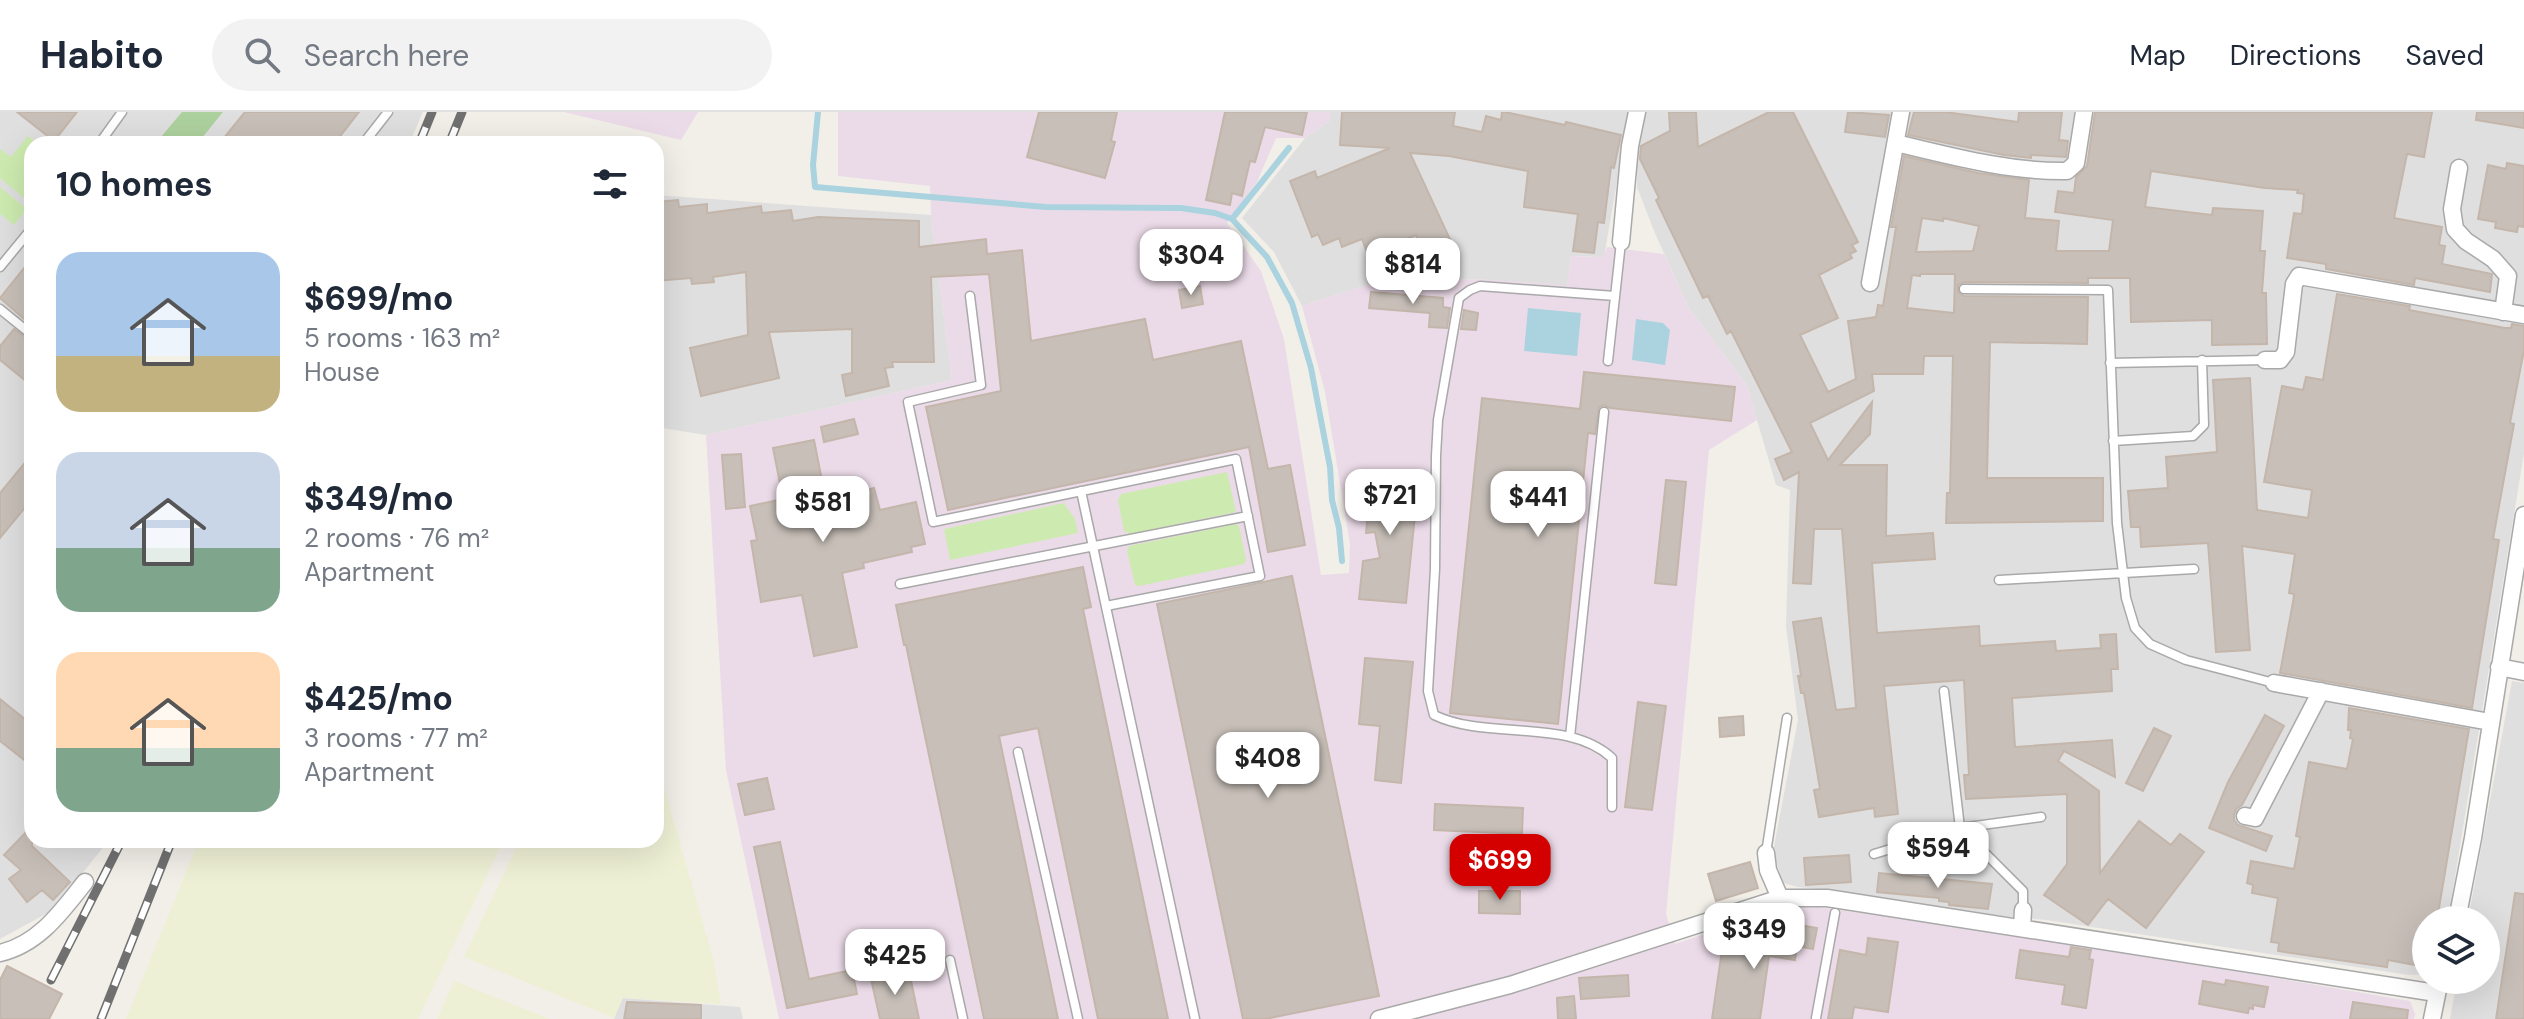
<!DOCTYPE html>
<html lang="en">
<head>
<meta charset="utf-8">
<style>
  body { margin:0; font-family:"DM Sans",sans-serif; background:#f2f2f3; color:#1f2937; height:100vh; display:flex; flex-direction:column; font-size:30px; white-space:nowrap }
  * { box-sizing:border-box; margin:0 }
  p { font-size:26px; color:#747a83 }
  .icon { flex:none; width:44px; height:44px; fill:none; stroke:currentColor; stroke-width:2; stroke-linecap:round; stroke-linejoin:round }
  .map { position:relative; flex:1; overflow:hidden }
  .details { position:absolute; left:24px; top:24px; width:640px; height:712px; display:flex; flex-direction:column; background:#fff; border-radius:24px; box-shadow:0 8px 32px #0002 }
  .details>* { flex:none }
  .buttons { position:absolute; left:2412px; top:794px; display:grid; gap:16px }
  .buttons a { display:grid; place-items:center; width:88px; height:88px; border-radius:50%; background:#fff; box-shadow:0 8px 32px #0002; font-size:40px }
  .price { position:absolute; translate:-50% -68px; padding:0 18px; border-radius:16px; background:#fff; color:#222; font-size:26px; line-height:52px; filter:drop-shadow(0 2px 4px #0008) }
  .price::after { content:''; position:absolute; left:50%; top:48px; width:24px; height:18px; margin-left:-12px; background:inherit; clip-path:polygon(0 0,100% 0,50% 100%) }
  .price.on { background:#d40000; color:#fff }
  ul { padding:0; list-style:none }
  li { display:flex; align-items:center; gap:24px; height:200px; padding:0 32px }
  li span { display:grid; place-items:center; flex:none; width:224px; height:160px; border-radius:24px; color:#555 }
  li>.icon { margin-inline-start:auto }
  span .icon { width:96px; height:96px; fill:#fffc; stroke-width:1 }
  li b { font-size:34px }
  h2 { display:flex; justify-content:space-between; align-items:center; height:96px; padding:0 32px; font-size:34px }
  header { display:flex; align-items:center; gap:48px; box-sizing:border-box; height:112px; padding:0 40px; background:#fff; border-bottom:2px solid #e0e1e3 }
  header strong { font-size:38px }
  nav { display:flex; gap:44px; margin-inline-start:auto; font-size:28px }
  .search { width:560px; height:72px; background:#f2f2f3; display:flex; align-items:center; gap:20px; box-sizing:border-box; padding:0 28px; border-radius:44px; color:#747a83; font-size:30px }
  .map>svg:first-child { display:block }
  .residential { fill:#e0dfdf }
  .industrial { fill:#ebdbe8 }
  .farmland { fill:#eef0d5 }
  .grass { fill:#cdebb0 }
  .forest { fill:#add19e }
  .water { fill:#aad3df }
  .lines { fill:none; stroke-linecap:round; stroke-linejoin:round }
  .stream { stroke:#aad3df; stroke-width:6 }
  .building { fill:#c7bfb8; stroke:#c4b6ab; stroke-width:2; fill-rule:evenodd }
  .service-casing { stroke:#a9a9a9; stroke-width:11 }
  .minor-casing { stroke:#a9a9a9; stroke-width:19 }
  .service { stroke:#fff; stroke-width:8 }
  .minor { stroke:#fff; stroke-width:16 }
  .rail-casing { stroke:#707070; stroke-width:9 }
  .rail { stroke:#fff; stroke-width:6; stroke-dasharray:18; stroke-linecap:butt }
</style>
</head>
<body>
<header>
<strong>Habito</strong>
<div class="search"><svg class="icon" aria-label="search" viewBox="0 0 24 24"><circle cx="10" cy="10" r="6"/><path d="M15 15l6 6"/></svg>Search here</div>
<nav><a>Map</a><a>Directions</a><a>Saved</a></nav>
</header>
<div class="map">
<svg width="2524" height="907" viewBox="0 0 2524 907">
  <rect width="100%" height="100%" fill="#f2efe9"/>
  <path class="residential" d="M0,0H423L409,32H32V728H109L53,798L0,827Z
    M1331,0H1629L1604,145L1571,144L1567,174L1474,167L1364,174L1302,194L1274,140L1242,106L1305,26L1329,9Z
    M1646,0H2524V341L2448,808H2426V862L2409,863L2046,808L1990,803L1838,779L1798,775L1783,771L1773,740L1798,608L1786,514L1790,378L1776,373L1747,274L1688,195L1654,119L1637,75V36Z
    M656,83L931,103L952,268L706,323L656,315Z
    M2512,569L2524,571V907H2450L2457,868H2486V808H2468Z
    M622,886L740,895L743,907H614Z"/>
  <path class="industrial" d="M564,0H698L681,28Z
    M838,0H1331L1329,9L1305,26H1276L1257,70L1227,111L1261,159L1284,227L1321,463L1349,461L1350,432L1325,280L1302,194L1364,174L1474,167L1567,173L1571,144L1603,145L1607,135L1664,142L1688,195L1747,274L1757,308L1709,338L1666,802L1675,832L1770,800L1811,794L2072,831L2410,889L2415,902L2414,907H779L726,658L706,323L952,268L931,103L930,74L838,64Z"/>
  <path class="farmland" d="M656,647L714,850L721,892L623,886L614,906L464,845L520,728H656Z
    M199,728H504L418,907H126Z
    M454,869L550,907H437Z"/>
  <path class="grass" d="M28,24L38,32H32L31,92L0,66V37L11,45Z
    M0,75L27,97L14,113L0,102Z
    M1227,360L1236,400L1130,422L1124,419L1118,388L1121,382Z
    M1064,391L1075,407L1078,421L950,448L944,417Z
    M1236,412L1239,414L1246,448L1244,452L1139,474L1135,473L1127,439L1129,434Z"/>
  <path class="forest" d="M182,0H223L197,32H150L153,27L161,25Z"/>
  <path class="water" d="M1528,196L1581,201L1577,244L1524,239Z
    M1636,207L1663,211L1670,218L1665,253L1632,248Z"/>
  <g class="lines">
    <path class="stream" d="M818,0L813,53L815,75L1046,95L1181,96L1215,101L1232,107L1267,145L1292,191L1311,256L1330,355L1332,388L1339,416L1342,449
      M1232,107L1289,36"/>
  </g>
  <path class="building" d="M17,0H77L54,29Z
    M245,0H359L334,32H219Z
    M1039,0H1117L1111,29L1115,30L1105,66L1027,45Z
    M1225,0H1307L1302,23L1265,15L1255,50L1250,49L1242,84L1232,81L1230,93L1206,88Z
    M1342,0H1455L1453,14L1482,20L1486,4L1501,8L1502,0H1505L1565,13L1566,10L1621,23L1614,56L1611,55L1604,111L1598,110L1594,141L1573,139L1578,102L1524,95L1528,59L1449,44L1410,41L1454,136L1444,141L1450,153L1434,161L1416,123L1368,143L1362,127L1342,135L1339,126L1323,133L1318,122L1312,125L1290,69L1315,59L1317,66L1390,36L1340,33Z
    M1669,0H1696L1698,35L1769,0H1793L1858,130L1852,133L1856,139L1850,142L1852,146L1819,163L1838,206L1800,223L1828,280L1856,267L1848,209L1876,205L1878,193L1883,194L1896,115H1891L1904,44L1978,61L2029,68L2025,106L2059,109L2056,139H2109L2113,108L2055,100L2058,79L2074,81L2076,65L2087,54L2095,0H2432L2424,45L2407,42L2394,106L2442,115L2439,133L2445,134L2442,152L2492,162L2490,180L2415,166L2414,173L2326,157V152L2287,146L2294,101L2302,102L2304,82L2297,81L2298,78L2265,76L2151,59L2145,95L2212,103L2213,96L2263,99L2260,139H2265L2262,181H2266L2267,232L2212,233V208L2131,210L2130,166H2088V171L1964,170L1958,173V180L1964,184L2088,185L2087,232L1990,230L1987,366H2103V409L1946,411L1947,381H1950L1953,244H1924L1923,262H1872L1874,279L1810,311L1828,348L1872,290L1870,322L1840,353H1887L1886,424L1933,421L1935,447L1872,451L1877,521L1979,514L1980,534L2055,529L2056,539L2101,536L2100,523L2116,522L2118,557H2111L2112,579L2012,586L2015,635L2112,628L2115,665L2064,639L2058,649L2099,679L2100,761L2139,709L2171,733L2180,722L2204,740L2146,816L2108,787L2088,813L2044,783L2067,752V682L1966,687L1964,663H1969L1964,568L1884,574L1898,702L1875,705L1874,696L1819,705L1814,678L1820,677L1804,581H1801L1798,564H1801L1793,510L1821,506L1836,598L1856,596L1842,417H1814L1811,472L1793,471L1799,360L1784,368L1775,347L1792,340L1731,219L1727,222L1708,184L1703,186L1656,88L1659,86L1640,47L1641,34L1670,19ZM1922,106L1943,109V106L1979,114L1973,139L1916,140ZM1920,162H1955L1954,201L1907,196L1912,163L1920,164Z
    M1848,0L1889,3L1885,25L1845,20Z
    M1914,0H1945L2018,10L2019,0H2062L2059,28L2068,29L2066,45L2031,43V46L2004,43L1908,23Z
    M2477,0H2524V16L2476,8Z
    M2507,51L2524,54V115L2518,114L2517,120L2495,116L2496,110L2478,107L2488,53L2506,57Z
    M678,88L679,95L707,92V101L761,94L762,101L791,98L793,109L818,105L919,109V135L986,127L987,142L1022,138L1031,229L1145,207L1153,248L1241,229L1268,357L1290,353L1305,433L1268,440L1249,335L948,398L926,295L1001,279L989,162L931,165L934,250H892L893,255L885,256L889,274L846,284L842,263L852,261V217L769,220L779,266L701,284L690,236L748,223L746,160L713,165L714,170L692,172L691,166L656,169V90Z
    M1222,128V147L1167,148V129Z
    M32,146V214L0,186Z
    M1200,174L1203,192L1182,196L1179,178Z
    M1371,180L1443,186V195L1450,196L1447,216L1429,215L1430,201L1369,196Z
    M2337,182L2410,194L2409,198L2505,216H2511L2512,212L2524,214V238L2510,311L2514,312L2493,427L2499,428L2472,596L2280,561L2293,490L2294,482L2289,481L2295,442L2242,434L2250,538L2216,540L2208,431L2141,435L2140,415H2131L2128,379L2168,376L2166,345L2217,340L2213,268L2250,266L2257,398L2308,406L2312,378L2264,370L2282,274L2303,278L2306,265L2323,268Z
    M1464,198L1478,201L1476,218L1461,217Z
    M14,217L32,230V274L0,248V234Z
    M1584,260L1735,275L1731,309L1610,296L1604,293L1599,295L1595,322L1588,321L1558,612L1450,601L1482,286L1580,297Z
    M854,307L858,322L824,330L821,315Z
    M814,328L826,389L874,376L880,398L916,390L925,432L911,435L912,440L863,451L864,456L842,461L857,535L814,544L802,483L761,490L751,429L757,428L750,394L783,387L773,336Z
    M32,342V387L0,426V381Z
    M741,342L745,395L726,397L722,343Z
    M1372,359L1419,364L1406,491L1359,487L1363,449L1380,446L1375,420L1366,421Z
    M1666,368L1686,370L1676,473L1655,471Z
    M1083,455L1091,495L1083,497L1168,907H1098L1038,616L999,624L1058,907H984L906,533H904L896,493Z
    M1292,464L1379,884L1265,907H1243L1157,492Z
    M1365,546L1413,550L1401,671L1375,668L1380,614L1359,612Z
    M0,587L32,613V654L0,629Z
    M1638,590L1666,594L1652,698L1625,695Z
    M2349,596L2469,617L2437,808H2426V855L2388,848L2387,855L2278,839L2279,831L2271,830L2278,786L2252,781L2253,773L2247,771L2251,749L2294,757L2300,725L2296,724L2309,650L2347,657L2353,627L2350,626L2351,618H2348Z
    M2265,603L2284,614L2242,693L2236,697L2234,703V708L2238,713L2272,724L2266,739L2209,716L2228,670Z
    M1743,604L1744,623L1720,625L1719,606Z
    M2154,616L2171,624L2143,679L2126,671Z
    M767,666L774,697L745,703L738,672Z
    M1435,692L1523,696L1522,722L1434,718Z
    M32,714V734L70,770L53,788L42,778L27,790L9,767L21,758L4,743Z
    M780,730L809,867L852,858L857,882L787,896L754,735Z
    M1849,743L1851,770L1806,773L1804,746Z
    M1750,750L1758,776L1716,789L1708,762Z
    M1879,761L1992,772L1988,797L1949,793V790L1939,789V786L1877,780Z
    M1479,779H1520V802L1479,801Z
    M2515,781L2524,782V907H2496Z
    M1781,810L1817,816L1813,837L1797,834L1795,848L1769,844L1760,907H1712L1723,831L1750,834L1751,826L1777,830Z
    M1868,826L1898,830L1888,900L1854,895L1852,907H1828L1840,838L1866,843Z
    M2071,835L2091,838L2089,847L2093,848L2086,896L2062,892L2065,873L2016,866L2020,838L2069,845Z
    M7,854L62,882L49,907H0V868Z
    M909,859L919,907H880L871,867Z
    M1628,863L1629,884L1581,887L1579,866Z
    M2226,868L2268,875L2264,895L2253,893V897L2249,896L2248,901L2199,892L2203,869L2225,873Z
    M1574,884L1576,907H1558L1557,886Z
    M627,890L701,893V907H624Z
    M2353,890L2408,898L2407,907H2350Z"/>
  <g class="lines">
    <g class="service-casing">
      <path id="service" d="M99,32L122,0
        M363,32L388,0
        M0,155L32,116
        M1964,177L2108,178L2117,411L2126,486L2135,516L2150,532L2186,548L2274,571
        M970,184L981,273L908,290L933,410L1236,347L1260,464L1106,494
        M0,197L32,223
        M1608,249L1621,130
        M2110,251L2265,248
        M2113,329L2193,324L2204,313L2202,248
        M1081,379L1195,907
        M1999,468L2194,457
        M900,472L1248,404
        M1944,579L1960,716L2023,779V798
        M1570,625L1604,300
        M1018,640L1078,907
        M1612,695V646C1567,605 1488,629 1434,603L1428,579L1435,457L1436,344L1438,308L1459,186L1470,178L1480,174L1615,184
        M1766,741L1787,606
        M1874,742L1960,716L2041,705
        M950,848L963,907
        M1816,906L1835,801"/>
    </g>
    <g class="minor-casing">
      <path id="minor" d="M1896,31C1951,44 2009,60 2067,59L2076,51L2084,0
        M2459,56L2452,97L2455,117L2466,129L2493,147L2508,164L2503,200
        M1621,130L1630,34L1637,0
        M1870,171L1901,0
        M2265,248H2280L2286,240L2294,172L2299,164L2524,203
        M2499,555L2524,560
        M2274,571L2490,610
        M2245,704L2255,706L2321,579
        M1766,741L1768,758L1780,786
        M2457,808L2473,726L2524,403
        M2022,816L2023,798
        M0,841C39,832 62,799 85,770
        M1379,907L1510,873L1780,786H1827L2436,881
        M2432,907L2440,868"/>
    </g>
    <use href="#service" class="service"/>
    <use href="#minor" class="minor"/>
    <g class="rail-casing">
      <path id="rail" d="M419,32L432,0
        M449,32L462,0
        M51,868L122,728
        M101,907L172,728"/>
    </g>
    <use href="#rail" class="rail"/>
  </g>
</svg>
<div class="buttons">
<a><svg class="icon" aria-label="layers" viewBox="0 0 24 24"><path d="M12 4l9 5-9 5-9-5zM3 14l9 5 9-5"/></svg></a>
</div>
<b class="price" style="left:1191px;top:185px">$304</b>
<b class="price" style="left:1413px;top:194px">$814</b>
<b class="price" style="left:1390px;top:425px">$721</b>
<b class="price" style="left:1538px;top:427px">$441</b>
<b class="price" style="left:823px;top:432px">$581</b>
<b class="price" style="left:1268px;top:688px">$408</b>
<b class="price" style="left:1938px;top:778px">$594</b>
<b class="price on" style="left:1500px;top:790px">$699</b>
<b class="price" style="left:1754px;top:859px">$349</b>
<b class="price" style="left:895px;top:885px">$425</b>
<section class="details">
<h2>10 homes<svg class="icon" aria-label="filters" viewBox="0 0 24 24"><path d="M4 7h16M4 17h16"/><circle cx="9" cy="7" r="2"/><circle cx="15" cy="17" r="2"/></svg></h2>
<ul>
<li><span style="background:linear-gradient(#a9c7e8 65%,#c2b280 0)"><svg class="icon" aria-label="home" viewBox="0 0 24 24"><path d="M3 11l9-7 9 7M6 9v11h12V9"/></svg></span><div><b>$699/mo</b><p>5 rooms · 163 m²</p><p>House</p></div></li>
<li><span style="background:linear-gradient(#c9d6e8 60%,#7fa58c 0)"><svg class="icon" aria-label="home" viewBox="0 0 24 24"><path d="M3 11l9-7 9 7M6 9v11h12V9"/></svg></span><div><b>$349/mo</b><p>2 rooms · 76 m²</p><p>Apartment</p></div></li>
<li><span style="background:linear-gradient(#ffd9b3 60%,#7fa58c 0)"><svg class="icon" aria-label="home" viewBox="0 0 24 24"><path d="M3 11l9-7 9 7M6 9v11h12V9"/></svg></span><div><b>$425/mo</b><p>3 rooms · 77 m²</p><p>Apartment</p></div></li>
</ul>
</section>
</div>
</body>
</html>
